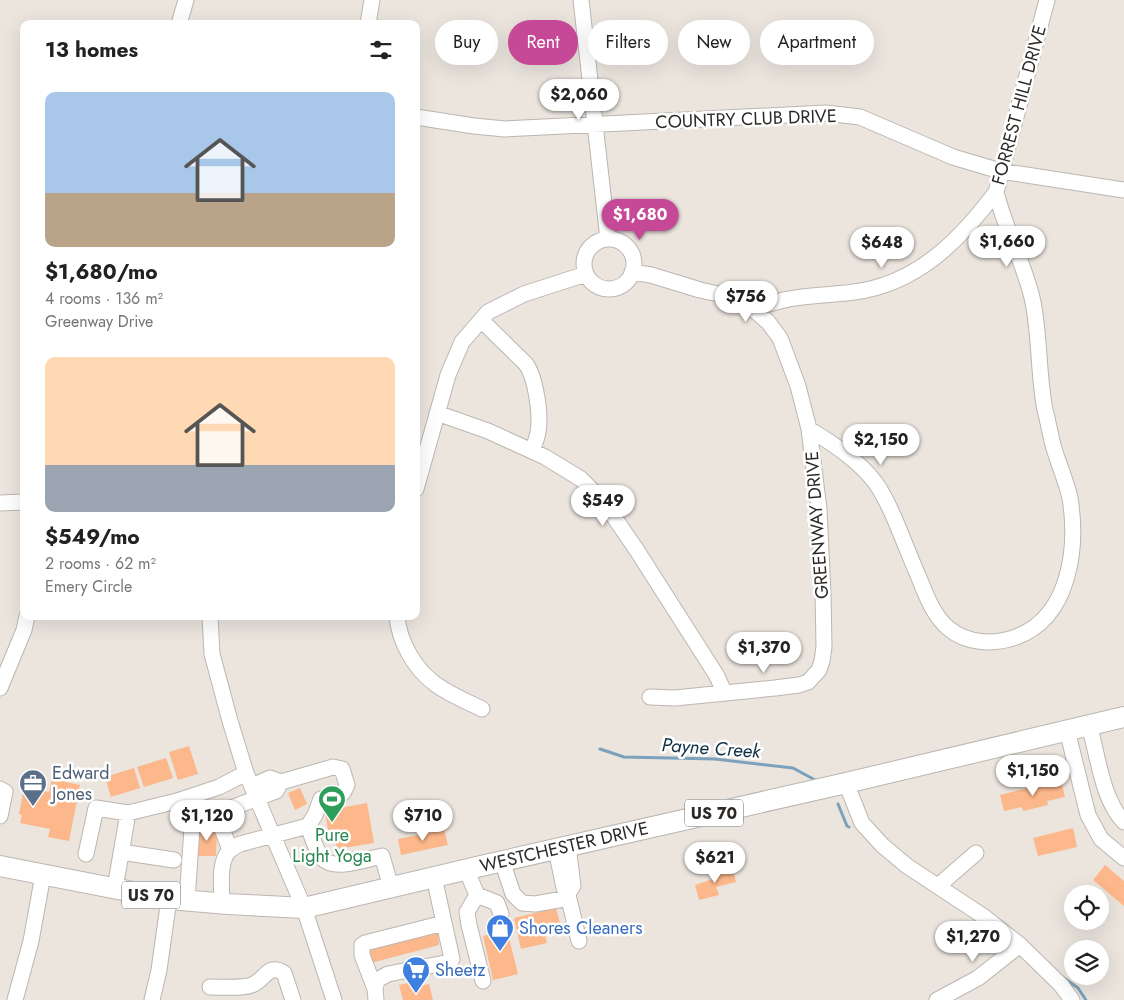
<!DOCTYPE html>
<html lang="en">
<head>
<meta charset="utf-8">
<style>
  body { margin:0; font-family:Jost,sans-serif; background:#f6f6f6; color:#222; height:100vh; display:flex; flex-direction:column; font-size:19px; white-space:nowrap }
  * { box-sizing:border-box; margin:0 }
  p { font-size:16px; color:#767676 }
  .icon { flex:none; width:28px; height:28px; fill:none; stroke:currentColor; stroke-width:2; stroke-linecap:round; stroke-linejoin:round }
  .map { position:relative; flex:1; overflow:hidden }
  .side { position:absolute; left:20px; top:20px; width:400px; height:600px; display:flex; flex-direction:column; background:#fff; border-radius:10px; box-shadow:0 5px 20px #0002 }
  .side>* { flex:none }
  .hud { position:absolute; left:435px; top:20px; width:475px; height:45px; display:flex; gap:10px }
  .fabs { position:absolute; left:1064px; top:885px; display:grid; gap:10px }
  .fabs a { display:grid; place-items:center; width:45px; height:45px; border-radius:50%; background:#fff; box-shadow:0 5px 20px #0002; font-size:25px }
  .price { position:absolute; translate:-50% -42px; padding:0 11px; border-radius:18px; background:#fff; color:#222; font-size:16px; line-height:32px; filter:drop-shadow(0 1px 2px #0008) }
  .price::after { content:''; position:absolute; left:50%; top:30px; width:15px; height:11px; margin-left:-8px; background:inherit; clip-path:polygon(0 0,100% 0,50% 100%) }
  .price.selected { background:#c64997; color:#fff }
  ul { padding:0; list-style:none }
  li { display:grid; align-content:center; gap:10px; height:265px; padding:0 25px }
  li span { display:grid; place-items:center; height:155px; border-radius:10px; color:#555 }
  li>.icon { margin-inline-start:auto }
  span .icon { width:90px; height:90px; fill:#fffc; stroke-width:1 }
  li b { font-size:21px }
  h2 { display:flex; justify-content:space-between; align-items:center; height:60px; padding:0 25px; font-size:21px }
  .pill { padding:0 18px; border-radius:22px; background:#fff; box-shadow:0 5px 20px #0002; font-size:18px; line-height:45px }
  .pill.selected { background:#c64997; color:#fff }
  .map>svg:first-child { display:block }
  .lines { fill:none; stroke-linecap:round; stroke-linejoin:round }
  .stream { stroke:#7ba1bd; stroke-width:3 }
  .building { fill:#fcb78a }
  .minor-casing { stroke:#bcb6b0; stroke-width:17 }
  .major-casing { stroke:#bcb6b0; stroke-width:22 }
  .minor { stroke:#fff; stroke-width:15 }
  .major { stroke:#fff; stroke-width:20 }
  .labels { text-anchor:middle; dominant-baseline:central; stroke-width:5; stroke-linejoin:round; paint-order:stroke }
  .shield { fill:#fff; stroke:#6b6968; stroke-width:1 }
  .shield-label { font-size:16px; font-weight:bold; fill:#2c2927 }
  .street-label { font-size:18px; fill:#2c2927; stroke:#fff }
  .service-label { font-size:18px; fill:#4e5e75; stroke:#fff; text-anchor:start }
  .leisure-label { font-size:18px; fill:#27864d; stroke:#fff }
  .shop-label { font-size:18px; fill:#366cbe; stroke:#fff; text-anchor:start }
  .water-label { font-size:19px; font-style:italic; fill:#123246; stroke:#fff }
</style>
</head>
<body>
<div class="map">
<svg width="1124" height="1000" viewBox="0 0 1124 1000">
  <rect width="100%" height="100%" fill="#ebe5de"/>
  <g class="lines">
    <path class="stream" d="M600,749L624,757L715,759L793,768L817,781
      M838,804L847,826L849,827
      M1064,978L1078,988L1086,1000"/>
  </g>
  <path class="building" d="M189,746L198,774L178,780L169,752Z
    M166,758L173,778L144,787L137,767Z
    M134,768L140,788L111,797L105,777Z
    M52,779L80,785L69,841L48,837L50,829L20,823L22,815L19,814L24,787L49,792Z
    M1061,780L1065,797L1047,801L1048,805L1023,811L1022,807L1004,811L1000,795Z
    M300,788L307,804L295,810L288,793Z
    M367,803L374,843L338,849L328,831L325,811Z
    M199,827L217,828L216,856H198Z
    M1073,828L1077,847L1038,856L1033,838Z
    M444,830L448,845L401,855L398,839Z
    M1105,865L1124,881V906L1093,880Z
    M732,867L736,882L716,887L719,895L699,900L695,885L713,879L712,873Z
    M556,908L561,927L544,931L547,943L521,949L514,918Z
    M507,930L518,974L493,980L483,936Z
    M424,934H438L439,945L371,963L368,951L380,944Z
    M413,982L414,987L429,984L433,1000H403L399,985Z"/>
  <g class="lines">
    <g class="minor-casing">
      <path id="minor" d="M581,0L608,239
        M179,24L186,0
        M368,24L372,0
        M416,117L474,126L505,129L826,113L860,117L953,157L1000,171L1124,190
        M584 264a25 25 0 1 1 50 0a25 25 0 1 1-50 0Z
        M632,272L651,275L700,290L728,296L753,309L768,322L780,338L798,386L809,429L819,509L823,593L824,647L822,661L819,670L808,682L799,685L775,688L675,698L650,697
        M753,309C765,305 777,301 789,299C810,295 832,295 854,292C917,284 960,240 996,192
        M481,320L526,364C536,378 541,415 538,432C537,439 534,445 532,451
        M437,413L488,431L545,457L581,479L603,501L636,549L717,676L724,692
        M809,429C832,443 858,460 875,482C891,504 905,546 917,573C925,592 932,614 948,628C967,644 994,645 1016,637C1070,617 1078,548 1070,498C1066,480 1058,463 1053,445C1050,433 1048,421 1045,410C1038,374 1040,337 1033,302C1025,264 1005,230 996,192L1047,0
        M416,489L448,375L462,342L488,312L524,294L586,274
        M0,503L24,502
        M210,616L212,654L230,721L246,773L304,908L334,1000
        M397,616C399,641 414,668 434,683C448,694 466,701 482,709
        M0,688L24,630L27,616
        M1089,725C1098,755 1102,800 1124,822
        M1067,730L1088,815L1101,839L1124,858
        M281,782L333,767L342,769L347,785L343,793L321,799L315,815L308,826
        M846,783L862,823L882,845L907,866L983,916L1020,945L1061,985L1072,1000
        M0,789L5,792L0,816
        M216,813L230,850
        M556,849L564,888L568,892
        M121,852L174,860
        M86,854L96,808L128,813
        M502,861L513,894L522,903L535,904L564,899L573,886L568,846
        M466,869L477,895L497,903L501,914
        M938,886L976,853
        M115,888L128,813L177,801L219,787L246,773
        M477,895L467,912L469,925L483,981
        M568,895L579,941
        M187,900L192,828L197,822L205,818L276,791L281,782L270,778L252,786
        M222,904C222,888 218,863 229,851C232,848 236,846 240,844L308,826C312,836 315,850 323,859C335,871 367,859 382,856L391,887
        M210,987C222,987 245,989 254,984C266,978 268,963 284,973L293,1000
        M375,989L362,955V945L365,943L444,923
        M15,1000L31,941L43,875
        M152,1000L159,970L169,899
        M376,1000L375,989L377,980L388,974L450,962L452,959L434,877
        M937,1000L978,978L1020,945"/>
    </g>
    <g class="major-casing">
      <path id="major" d="M0,866L169,899L228,904L304,908L481,866L846,783L1124,717"/>
    </g>
    <use href="#minor" class="minor"/>
    <use href="#major" class="major"/>
  </g>
  <defs>
    <g id="office-pin" transform="scale(1.4375)"><path d="M0 17L-7.5 6A9.5 9.5 0 1 1 7.5 6Z" fill="#5c6f8a" stroke="#fff"/><path d="M-6-3h4V-5.5h4V-3h4V5H-6ZM-1-4.5V-3h2v-1.5ZM-6 0V1H6V0Z" fill="#fff"/></g>
    <g id="stadium-pin" transform="scale(1.4375)"><path d="M0 17L-7.5 6A9.5 9.5 0 1 1 7.5 6Z" fill="#2e9e5b" stroke="#fff"/><path d="M0-5a6.5 5 0 1 0 0 10a6.5 5 0 1 0 0-10ZM-3.5-1.8h7v3.6h-7Z" fill="#fff"/></g>
    <g id="shop-pin" transform="scale(1.4375)"><path d="M0 17L-7.5 6A9.5 9.5 0 1 1 7.5 6Z" fill="#3f7fe0" stroke="#fff"/><path d="M-5-2.5h2.3a2.7 3.5 0 0 1 5.4 0H5L5.5 6h-11ZM-1.5-2.5h3a1.5 2.3 0 0 0-3 0Z" fill="#fff"/></g>
    <g id="supermarket-pin" transform="scale(1.4375)"><path d="M0 17L-7.5 6A9.5 9.5 0 1 1 7.5 6Z" fill="#3f7fe0" stroke="#fff"/><path d="M-6-5.5h2.5l.6 2H6L4.5 2H-2.5L-4.4-4H-6ZM-1.5 3.2a1.3 1.3 0 1 0 .1 0ZM3 3.2a1.3 1.3 0 1 0 .1 0Z" fill="#fff"/></g>
  </defs>
  <g fill-rule="evenodd">
    <use href="#office-pin" x="33" y="783"/>
    <use href="#stadium-pin" x="332" y="799"/>
    <use href="#shop-pin" x="500" y="928"/>
    <use href="#supermarket-pin" x="416" y="970"/>
  </g>
  <g class="labels">
    <g class="shield">
      <rect x="685" y="799.5" width="58" height="27" rx="4"/>
      <rect x="122" y="881.5" width="58" height="27" rx="4"/>
    </g>
    <g class="shield-label">
      <text x="714" y="813">US 70</text>
      <text x="151" y="895">US 70</text>
    </g>
    <g class="street-label">
      <text transform="translate(1019 105) rotate(-75)">FORREST HILL DRIVE</text>
      <text transform="translate(746 119) rotate(-2)">COUNTRY CLUB DRIVE</text>
      <text transform="translate(817 525) rotate(-94)">GREENWAY DRIVE</text>
      <text transform="translate(564 847) rotate(-13)">WESTCHESTER DRIVE</text>
    </g>
    <g class="service-label">
      <text x="52" y="773">Edward<tspan x="52" dy="21">Jones</tspan></text>
    </g>
    <g class="leisure-label">
      <text x="332" y="835">Pure<tspan x="332" dy="21">Light Yoga</tspan></text>
    </g>
    <g class="shop-label">
      <text x="519" y="928">Shores Cleaners</text>
      <text x="435" y="970">Sheetz</text>
    </g>
    <g class="water-label">
      <text transform="translate(711 748) rotate(4)">Payne Creek</text>
    </g>
  </g>
</svg>
<div class="fabs">
<a><svg class="icon" aria-label="locate" viewBox="0 0 24 24"><circle cx="12" cy="12" r="6"/><path d="M12 2v4M12 18v4M2 12h4M18 12h4"/></svg></a>
<a><svg class="icon" aria-label="layers" viewBox="0 0 24 24"><path d="M12 4l9 5-9 5-9-5zM3 14l9 5 9-5"/></svg></a>
</div>
<b class="price" style="left:579px;top:121px">$2,060</b>
<b class="price selected" style="left:640px;top:241px">$1,680</b>
<b class="price" style="left:1007px;top:268px">$1,660</b>
<b class="price" style="left:882px;top:269px">$648</b>
<b class="price" style="left:746px;top:323px">$756</b>
<b class="price" style="left:881px;top:466px">$2,150</b>
<b class="price" style="left:603px;top:527px">$549</b>
<b class="price" style="left:764px;top:674px">$1,370</b>
<b class="price" style="left:1033px;top:797px">$1,150</b>
<b class="price" style="left:207px;top:842px">$1,120</b>
<b class="price" style="left:423px;top:842px">$710</b>
<b class="price" style="left:715px;top:884px">$621</b>
<b class="price" style="left:973px;top:963px">$1,270</b>
<div class="hud">
<a class="pill">Buy</a>
<a class="pill selected">Rent</a>
<a class="pill">Filters</a>
<a class="pill">New</a>
<a class="pill">Apartment</a>
</div>
<section class="side">
<h2>13 homes<svg class="icon" aria-label="filters" viewBox="0 0 24 24"><path d="M4 7h16M4 17h16"/><circle cx="9" cy="7" r="2"/><circle cx="15" cy="17" r="2"/></svg></h2>
<ul>
<li><span style="background:linear-gradient(#a9c7e8 65%,#b9a48a 0)"><svg class="icon" aria-label="home" viewBox="0 0 24 24"><path d="M3 11l9-7 9 7M6 9v11h12V9"/></svg></span><div><b>$1,680/mo</b><p>4 rooms · 136 m²</p><p>Greenway Drive</p></div></li>
<li><span style="background:linear-gradient(#ffd9b3 70%,#9aa5b1 0)"><svg class="icon" aria-label="home" viewBox="0 0 24 24"><path d="M3 11l9-7 9 7M6 9v11h12V9"/></svg></span><div><b>$549/mo</b><p>2 rooms · 62 m²</p><p>Emery Circle</p></div></li>
</ul>
</section>
</div>
</body>
</html>
